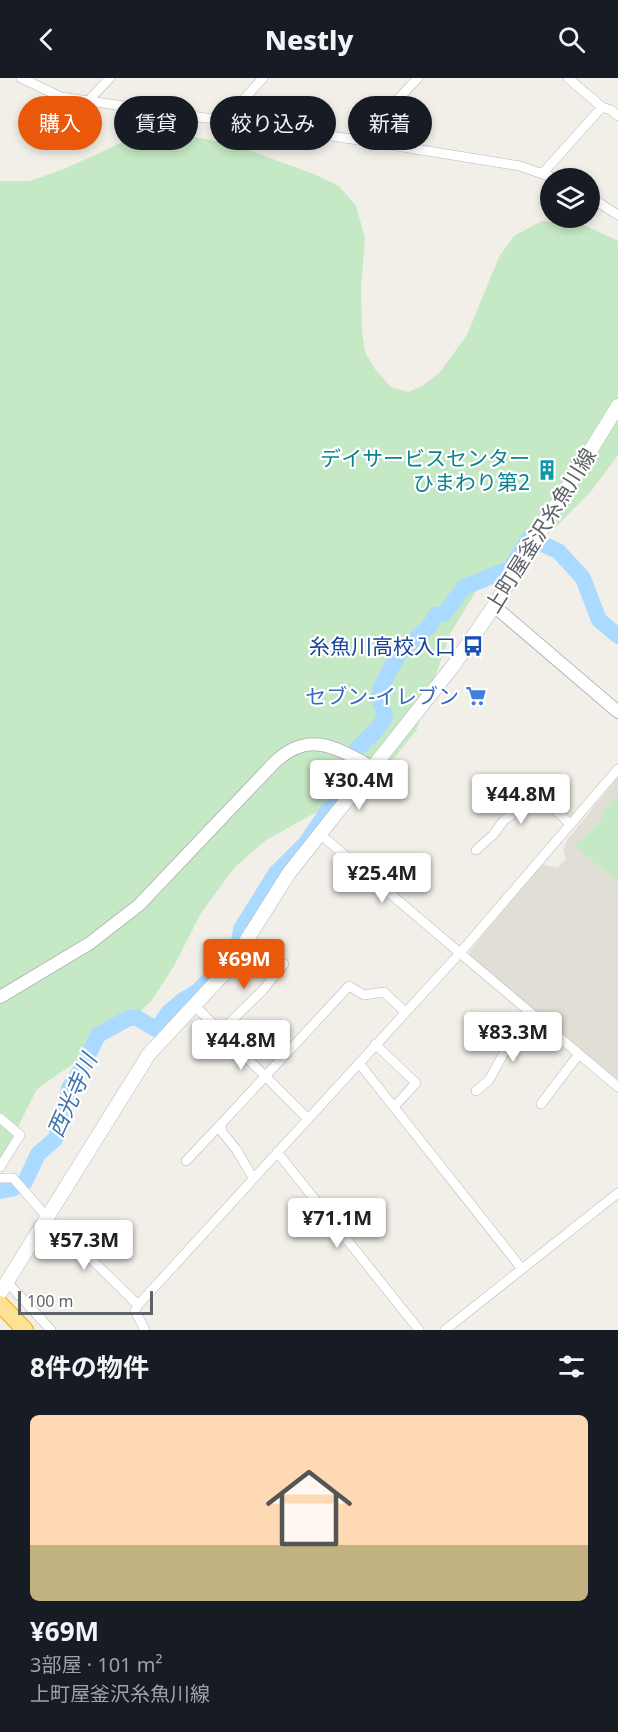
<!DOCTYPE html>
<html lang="ja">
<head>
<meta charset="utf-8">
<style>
  body { margin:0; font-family:"Noto Sans","Noto Sans JP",sans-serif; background:#20242c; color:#f1f3f6; height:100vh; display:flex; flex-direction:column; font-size:22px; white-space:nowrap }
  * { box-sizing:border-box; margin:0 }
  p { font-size:20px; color:#9ea1a6 }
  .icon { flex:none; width:33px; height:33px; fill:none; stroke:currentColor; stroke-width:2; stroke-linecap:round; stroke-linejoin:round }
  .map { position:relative; height:1252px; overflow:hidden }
  .side { display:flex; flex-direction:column; background:#171b24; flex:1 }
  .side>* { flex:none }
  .banner { position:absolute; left:18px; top:18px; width:582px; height:54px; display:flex; gap:12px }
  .fabs { position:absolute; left:540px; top:90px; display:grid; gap:12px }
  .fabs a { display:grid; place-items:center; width:60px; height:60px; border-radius:50%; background:#171b24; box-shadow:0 3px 9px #0003; font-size:30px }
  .scale { position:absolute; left:18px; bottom:15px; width:135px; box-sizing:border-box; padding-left:6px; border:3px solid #5f6368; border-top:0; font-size:16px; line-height:21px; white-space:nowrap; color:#5f6368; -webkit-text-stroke:4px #fff; paint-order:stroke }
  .price { position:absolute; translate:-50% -51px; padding:0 14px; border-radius:6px; background:#fff; color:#222; font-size:20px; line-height:39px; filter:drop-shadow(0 2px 3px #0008) }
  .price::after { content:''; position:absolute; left:50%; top:36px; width:18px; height:14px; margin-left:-9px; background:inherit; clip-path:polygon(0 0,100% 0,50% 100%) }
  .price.selected { background:#ea580c; color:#fff }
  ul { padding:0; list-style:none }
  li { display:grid; align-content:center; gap:12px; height:318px; padding:0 30px }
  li+li { border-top:2px solid #363941 }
  li span { display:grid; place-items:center; height:186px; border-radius:9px; color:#555 }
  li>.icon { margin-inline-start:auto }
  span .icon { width:108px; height:108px; fill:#fffc; stroke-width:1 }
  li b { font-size:26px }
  h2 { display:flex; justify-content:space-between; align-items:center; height:72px; padding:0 30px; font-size:26px }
  .tag { padding:0 21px; border-radius:27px; background:#171b24; box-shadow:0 3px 9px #0003; font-size:21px; line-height:54px }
  .tag.selected { background:#ea580c; color:#fff }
  header { display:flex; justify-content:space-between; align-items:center; height:78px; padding:0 30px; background:#171b24; font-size:27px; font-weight:800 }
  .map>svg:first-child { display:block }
  .education { fill:#e1ded6 }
  .green { fill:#c5e8c5 }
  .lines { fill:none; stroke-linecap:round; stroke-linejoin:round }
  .river { stroke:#aadaff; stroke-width:16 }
  .minor-casing { stroke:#b5b8bc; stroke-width:10 }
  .tertiary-casing { stroke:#b5b8bc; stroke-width:14 }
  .secondary-casing { stroke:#b6babf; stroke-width:15 }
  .motorway-casing { stroke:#f9ab00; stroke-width:18 }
  .minor { stroke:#fff; stroke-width:9 }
  .tertiary { stroke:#fff; stroke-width:12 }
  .secondary { stroke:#fff; stroke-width:14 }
  .motorway { stroke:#fde293; stroke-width:16 }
  .labels { text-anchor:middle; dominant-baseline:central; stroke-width:4.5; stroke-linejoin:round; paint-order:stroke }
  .culture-label { font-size:21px; fill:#0d838f; stroke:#fff; text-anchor:end }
  .street-label { font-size:21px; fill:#5f6368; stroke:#fff }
  .transit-label { font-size:21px; fill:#164399; stroke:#fff; text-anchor:end }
  .shop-label { font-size:21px; fill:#366cbe; stroke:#fff; text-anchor:end }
  .water-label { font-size:22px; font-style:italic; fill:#4174aa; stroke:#fff }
</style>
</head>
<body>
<header><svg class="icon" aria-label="back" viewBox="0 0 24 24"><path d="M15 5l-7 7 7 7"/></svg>Nestly<svg class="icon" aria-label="search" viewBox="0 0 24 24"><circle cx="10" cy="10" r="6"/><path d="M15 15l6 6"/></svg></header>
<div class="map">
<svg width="618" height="1252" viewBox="0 0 618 1252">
  <rect width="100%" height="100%" fill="#f1efe8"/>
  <path class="education" d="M618,699V1006L469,878L471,872L479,862L542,786L557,790L566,781L563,773L567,762Z"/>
  <path class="green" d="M172,55L228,65L314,96L339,108L356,128L365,160L361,211L362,253L365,274L375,291L391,309L408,314L424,307L440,294L467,257L499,179L514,158L542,143L584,147L618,163V377L592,412L556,449L516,474L483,502L451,554L416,653L395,679L349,719L309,738L265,763L234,790L201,835L174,888L152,922L133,941L90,974L37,1011L0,1084V103H30L64,91L134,59Z
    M618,715V804L575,768L581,761L583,762L605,737L603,734Z"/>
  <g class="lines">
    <path class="river" d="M0,1113L11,1111L25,1104L38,1076L55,1061L64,1041L69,1010L82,990L98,957L129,940H137L156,951H160L162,944L168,935L183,922L198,913L226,884L239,864L241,851L276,795L306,765L329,731L336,727L351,708C350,701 347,690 349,684C353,669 378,656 385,638L381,626L380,611L399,575L429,549L436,537L444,536L464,509L510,491L529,460L558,473L583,500L599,542L618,558"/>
    <g class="minor-casing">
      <path id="minor" d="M21,0L61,19L372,64L520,88L554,100
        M568,0L602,29L611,32L618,38
        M88,23L110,0
        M224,43L263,0
        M372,64L383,37L418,0
        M542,96L602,29
        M590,119L618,137
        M321,757L618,1009
        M476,772L493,757L504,742L540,717L570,746
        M194,927L307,1040
        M221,953L263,912L284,886
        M375,966L416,1005L394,1029
        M359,985L522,1191
        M476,1013L489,1002L505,973L535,939
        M541,1026L579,976
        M0,1040L20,1057L0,1089
        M277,1074L419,1252
        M186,1083L221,1046
        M0,1100H13L47,1139
        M253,1100L236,1071L222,1054L221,1046L349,908L364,917L384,914L405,934
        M46,1141L72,1162L138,1227
        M7,1204L51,1252
        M145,1252L135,1233L138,1227L460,875L618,691
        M445,1252L618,1115"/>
    </g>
    <g class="tertiary-casing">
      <path id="tertiary" d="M494,528L618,634
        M0,919L90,865L139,827L272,687C308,650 336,670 374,690"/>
    </g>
    <g class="secondary-casing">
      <path id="secondary" d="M0,1215L149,976L229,890L289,795L453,588L494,528L618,328"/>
    </g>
    <g class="motorway-casing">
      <path id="motorway" d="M0,1226L25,1252"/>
    </g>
    <use href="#minor" class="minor"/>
    <use href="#tertiary" class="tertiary"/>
    <use href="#secondary" class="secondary"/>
    <use href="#motorway" class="motorway"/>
  </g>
  <defs>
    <g id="building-bare" transform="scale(1.62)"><path d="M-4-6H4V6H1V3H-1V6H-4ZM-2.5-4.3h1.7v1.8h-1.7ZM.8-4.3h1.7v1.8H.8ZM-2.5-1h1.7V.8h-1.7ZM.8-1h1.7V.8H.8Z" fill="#0f9aa8" stroke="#fff" stroke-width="2.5" paint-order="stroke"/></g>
    <g id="bus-bare" transform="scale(1.62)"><path d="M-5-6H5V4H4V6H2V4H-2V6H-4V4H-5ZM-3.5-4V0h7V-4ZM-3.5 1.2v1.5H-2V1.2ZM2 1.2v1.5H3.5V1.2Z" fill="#1a4fb4" stroke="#fff" stroke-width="2.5" paint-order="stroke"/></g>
    <g id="supermarket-bare" transform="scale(1.62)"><path d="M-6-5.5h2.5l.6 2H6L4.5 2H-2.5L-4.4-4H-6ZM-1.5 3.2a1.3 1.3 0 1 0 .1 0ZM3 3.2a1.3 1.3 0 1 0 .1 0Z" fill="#3f7fe0" stroke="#fff" stroke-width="2.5" paint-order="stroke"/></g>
  </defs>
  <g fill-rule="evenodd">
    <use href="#building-bare" x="547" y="392"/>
    <use href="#bus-bare" x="473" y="568"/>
    <use href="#supermarket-bare" x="476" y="618"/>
  </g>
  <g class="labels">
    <g class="culture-label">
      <text x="530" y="380">デイサービスセンター<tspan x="530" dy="24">ひまわり第2</tspan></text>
    </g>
    <g class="street-label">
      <text transform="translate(540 452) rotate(-58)">上町屋釜沢糸魚川線</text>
    </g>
    <g class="transit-label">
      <text x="456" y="568">糸魚川高校入口</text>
    </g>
    <g class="shop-label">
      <text x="459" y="618">セブン-イレブン</text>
    </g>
    <g class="water-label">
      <text transform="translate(71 1017) rotate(-66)">西光寺川</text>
    </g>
  </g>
</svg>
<div class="fabs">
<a><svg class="icon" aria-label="layers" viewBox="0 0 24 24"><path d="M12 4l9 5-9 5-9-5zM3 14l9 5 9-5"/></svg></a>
</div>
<div class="scale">100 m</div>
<b class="price" style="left:359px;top:733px">¥30.4M</b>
<b class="price" style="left:521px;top:747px">¥44.8M</b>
<b class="price" style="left:382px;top:826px">¥25.4M</b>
<b class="price selected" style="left:244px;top:912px">¥69M</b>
<b class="price" style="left:513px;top:985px">¥83.3M</b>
<b class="price" style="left:241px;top:993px">¥44.8M</b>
<b class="price" style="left:337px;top:1171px">¥71.1M</b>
<b class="price" style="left:84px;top:1193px">¥57.3M</b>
<div class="banner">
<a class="tag selected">購入</a>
<a class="tag">賃貸</a>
<a class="tag">絞り込み</a>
<a class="tag">新着</a>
</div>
</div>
<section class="side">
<h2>8件の物件<svg class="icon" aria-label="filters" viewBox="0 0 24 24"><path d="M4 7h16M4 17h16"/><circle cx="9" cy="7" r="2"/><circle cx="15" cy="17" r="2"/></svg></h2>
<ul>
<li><span style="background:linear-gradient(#ffd9b3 70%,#c2b280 0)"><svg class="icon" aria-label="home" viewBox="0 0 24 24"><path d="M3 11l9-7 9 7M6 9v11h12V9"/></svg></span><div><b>¥69M</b><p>3部屋 · 101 m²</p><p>上町屋釜沢糸魚川線</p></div></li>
</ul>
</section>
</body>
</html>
